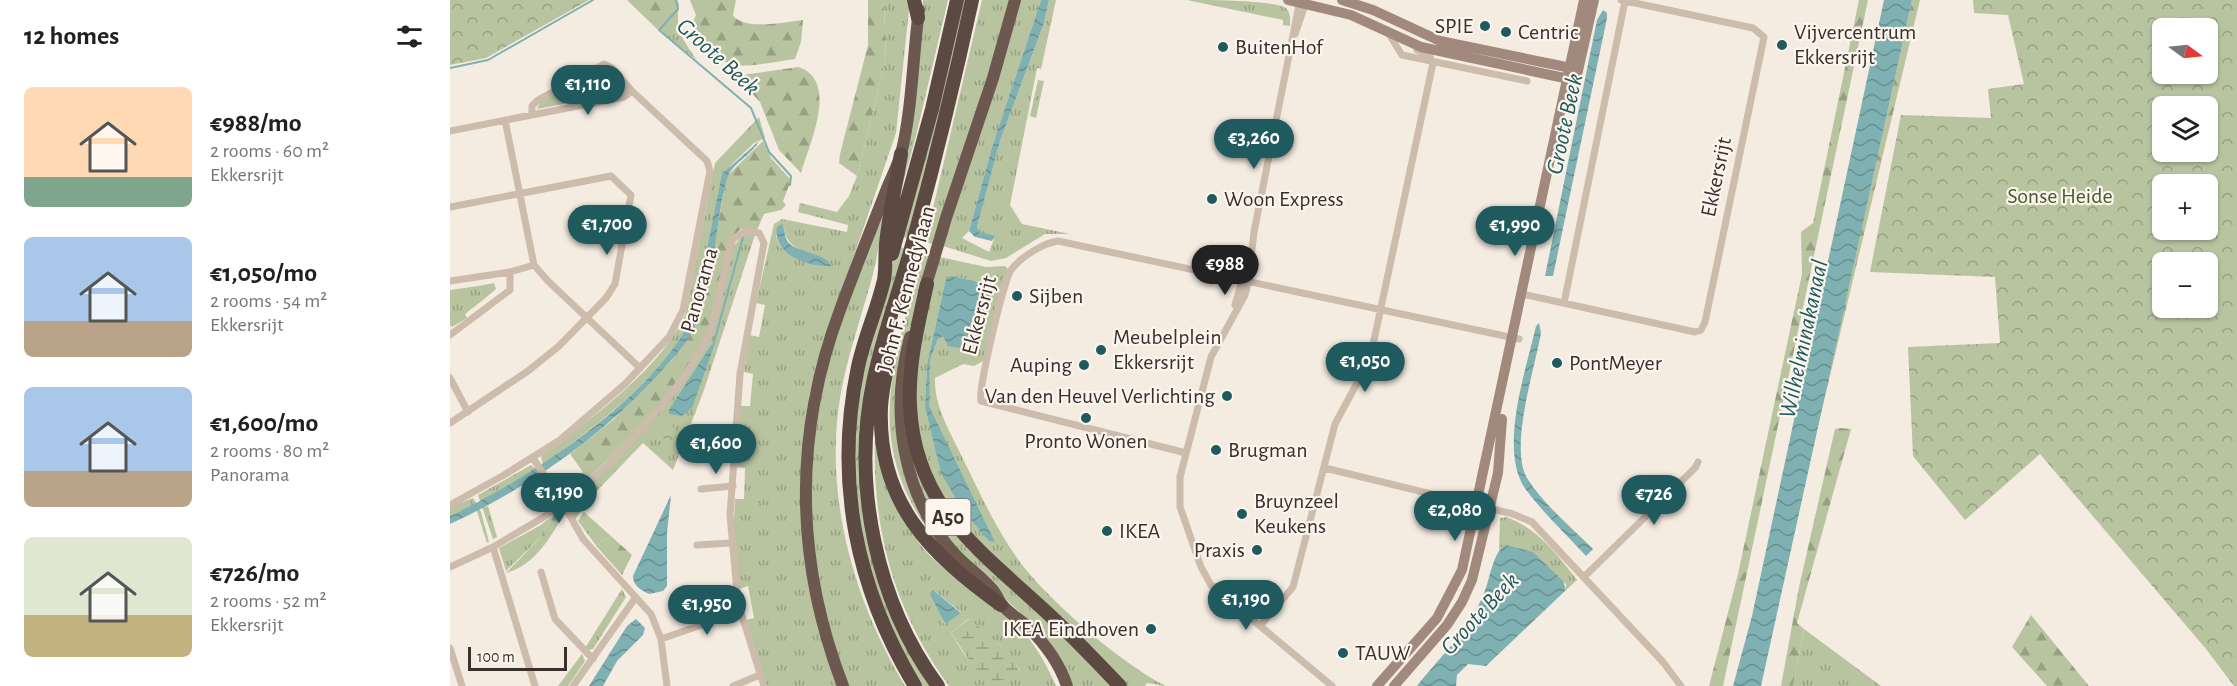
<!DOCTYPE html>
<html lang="en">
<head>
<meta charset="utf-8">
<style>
  body { margin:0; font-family:"Alegreya Sans",sans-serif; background:#f6f6f6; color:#202124; height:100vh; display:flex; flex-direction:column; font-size:22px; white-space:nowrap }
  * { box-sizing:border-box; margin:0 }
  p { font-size:20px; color:#757577 }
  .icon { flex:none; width:33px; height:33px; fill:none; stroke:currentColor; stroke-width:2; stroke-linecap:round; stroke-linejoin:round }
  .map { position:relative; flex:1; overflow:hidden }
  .drawer { display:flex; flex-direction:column; background:#fff; width:450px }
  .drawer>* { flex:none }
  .needle { width:39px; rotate:105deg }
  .fabs { position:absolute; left:1702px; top:18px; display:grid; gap:12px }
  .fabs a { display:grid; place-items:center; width:66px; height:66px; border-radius:9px; background:#fff; box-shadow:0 2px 4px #0004; font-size:30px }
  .scale { position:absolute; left:18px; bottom:15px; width:99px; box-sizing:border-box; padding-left:6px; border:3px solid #3b302b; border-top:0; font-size:16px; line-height:21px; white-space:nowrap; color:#3b302b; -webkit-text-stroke:4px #fbf5ee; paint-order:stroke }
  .price { position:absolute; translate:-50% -51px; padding:0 14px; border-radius:21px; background:#1f5a5e; color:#fff; font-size:20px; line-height:39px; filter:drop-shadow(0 2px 3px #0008) }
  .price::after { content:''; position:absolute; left:50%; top:36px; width:18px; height:14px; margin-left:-9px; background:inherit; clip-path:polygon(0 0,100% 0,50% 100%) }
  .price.current { background:#222; color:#fff }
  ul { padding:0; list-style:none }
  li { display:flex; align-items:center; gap:18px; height:150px; padding:0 24px }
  li span { display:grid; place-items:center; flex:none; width:168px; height:120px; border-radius:9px; color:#555 }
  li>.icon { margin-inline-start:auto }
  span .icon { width:72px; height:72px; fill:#fffc; stroke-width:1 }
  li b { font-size:26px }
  h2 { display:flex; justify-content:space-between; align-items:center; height:72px; padding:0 24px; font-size:26px }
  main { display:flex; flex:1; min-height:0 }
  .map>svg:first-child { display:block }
  .grass { fill:url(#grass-tufts); fill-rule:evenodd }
  .forest { fill:url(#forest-firs) }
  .wetland { fill:url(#wetland-marsh) }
  .park { fill:url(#park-crowns); fill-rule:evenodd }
  .water { fill:url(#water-waves) }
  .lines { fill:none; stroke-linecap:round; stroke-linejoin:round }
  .stream { stroke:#7fb0b2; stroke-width:2 }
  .minor { stroke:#cdbbac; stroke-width:7 }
  .secondary { stroke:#a18a7d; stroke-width:10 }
  .trunk { stroke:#6c584f; stroke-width:12 }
  .motorway { stroke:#5c4a42; stroke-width:14 }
  .poi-dot { fill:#1f5a5e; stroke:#fbf5ee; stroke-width:2 }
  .labels { text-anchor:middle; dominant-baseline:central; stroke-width:4.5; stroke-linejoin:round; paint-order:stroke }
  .shield { fill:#fbf5ee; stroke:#756b66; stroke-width:1.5 }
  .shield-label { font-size:21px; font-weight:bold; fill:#3b302b }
  .poi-label { font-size:22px; fill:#3b302b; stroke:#fbf5ee; text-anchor:start }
  .street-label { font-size:22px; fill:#3b302b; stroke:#fbf5ee }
  .park-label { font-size:22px; fill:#4a5a2e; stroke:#fbf5ee }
  .water-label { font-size:24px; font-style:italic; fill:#1f5a5e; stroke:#fbf5ee }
</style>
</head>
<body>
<main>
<section class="drawer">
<h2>12 homes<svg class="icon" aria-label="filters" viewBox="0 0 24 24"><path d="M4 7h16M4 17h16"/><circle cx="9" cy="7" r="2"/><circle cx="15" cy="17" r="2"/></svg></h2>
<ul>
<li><span style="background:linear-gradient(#ffd9b3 75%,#7fa58c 0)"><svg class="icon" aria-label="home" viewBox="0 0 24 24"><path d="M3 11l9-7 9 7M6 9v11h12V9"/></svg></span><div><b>€988/mo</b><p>2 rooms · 60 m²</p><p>Ekkersrijt</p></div></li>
<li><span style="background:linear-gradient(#a9c7e8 70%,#b9a48a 0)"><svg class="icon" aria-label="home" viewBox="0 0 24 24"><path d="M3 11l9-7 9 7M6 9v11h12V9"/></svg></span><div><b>€1,050/mo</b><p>2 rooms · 54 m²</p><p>Ekkersrijt</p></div></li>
<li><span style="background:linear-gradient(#a9c7e8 70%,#b9a48a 0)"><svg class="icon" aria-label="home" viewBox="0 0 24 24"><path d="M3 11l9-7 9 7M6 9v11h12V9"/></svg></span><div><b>€1,600/mo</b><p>2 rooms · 80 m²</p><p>Panorama</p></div></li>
<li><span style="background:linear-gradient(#dfe7d0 65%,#c2b280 0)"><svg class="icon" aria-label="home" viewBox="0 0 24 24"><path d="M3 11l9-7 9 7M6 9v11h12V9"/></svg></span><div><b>€726/mo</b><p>2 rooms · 52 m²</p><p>Ekkersrijt</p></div></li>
</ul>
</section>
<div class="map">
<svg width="1787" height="686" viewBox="0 0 1787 686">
  <defs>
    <pattern id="grass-tufts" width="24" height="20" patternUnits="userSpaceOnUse" patternTransform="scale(1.5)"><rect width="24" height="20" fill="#b8c4a0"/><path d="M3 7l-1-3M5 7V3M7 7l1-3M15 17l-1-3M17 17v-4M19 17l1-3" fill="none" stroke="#97a083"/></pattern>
    <pattern id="forest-firs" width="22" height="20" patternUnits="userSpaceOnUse" patternTransform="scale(1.5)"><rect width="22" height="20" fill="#b8c4a0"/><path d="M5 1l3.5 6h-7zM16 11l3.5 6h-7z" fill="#97a083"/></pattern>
    <pattern id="wetland-marsh" width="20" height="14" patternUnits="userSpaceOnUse" patternTransform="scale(1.5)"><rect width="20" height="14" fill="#b8c4a0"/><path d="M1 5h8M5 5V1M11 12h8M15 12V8" fill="none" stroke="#97a083"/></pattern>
    <pattern id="park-crowns" width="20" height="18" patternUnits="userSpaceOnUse" patternTransform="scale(1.5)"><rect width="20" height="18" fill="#b8c4a0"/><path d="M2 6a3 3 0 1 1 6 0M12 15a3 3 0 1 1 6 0" fill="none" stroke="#97a083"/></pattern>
    <pattern id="water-waves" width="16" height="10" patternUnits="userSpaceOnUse" patternTransform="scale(1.5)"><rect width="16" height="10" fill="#7fb0b2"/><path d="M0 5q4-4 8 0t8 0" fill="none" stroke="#699091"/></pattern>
  </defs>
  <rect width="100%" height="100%" fill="#f4ebe1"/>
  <path class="grass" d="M434,0H460L446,133L370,355L359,396L353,445L351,485L389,686H316L296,620L304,618L298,586L289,589L283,536L285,499H294L295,468L285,467L290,406H300L303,374L294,372L300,335L309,337L315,305L306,303L324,224L332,219L397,232L398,225L348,212L350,203L387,212L399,196L407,176L436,58ZM334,228C335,248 362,257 378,266C358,262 328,258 326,234Z
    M473,0H498L466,136L446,209L462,101Z
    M510,0H515L491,107L457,238L452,237Z
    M532,0H560L548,46L483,244L475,242Z
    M570,0H591L542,147L519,231L512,238L539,252L544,239L529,232L527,227L550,141L594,23L599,0H606L591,69L587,68L560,205L572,224L620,234H595L556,258L541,261L493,246Z
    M737,0C759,0 821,0 836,8C841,13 840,20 840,26L833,25V20Z
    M229,4C225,30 232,39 247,60L207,29L225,12Z
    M155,68L179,89L177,92L87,109L90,102Z
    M588,80L594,81L586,118L580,116Z
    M309,117L315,138L304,143L280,166L245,310C220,374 146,425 93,465L91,456C136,423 216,365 236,312L265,163Z
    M437,202C432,228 428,253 422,278C411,318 397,357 390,398C374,497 404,601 455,686H398L372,608L360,525L362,444L377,358Z
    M294,234L305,235L254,390L223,470L193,443L140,498L124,521L119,504L180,445L255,346L282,248Z
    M448,247L454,248L422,365L419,536L482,686H471L446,645L419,579L403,491L405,402L422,328Z
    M472,252L480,255L455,348L448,427L496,553C407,448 443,371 472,252Z
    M490,257L536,267L555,266L558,269L554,278L533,361L524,366L513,364L485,378C484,407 501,433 513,459C531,495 548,534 573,566C604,605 672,664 716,686L697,683L695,686H673L541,561L483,487L465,427V350ZM502,276L537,284L542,293L530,313L524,341L493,335L488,339L480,360L478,406L545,542L475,406L477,364L495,283Z
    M28,286L33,300L15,314L17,318L2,327L0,325V290Z
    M458,373L479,489L667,686H624L605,652L585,626L531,577L486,522L462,473Z
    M426,416C435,457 440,498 463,534C487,573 531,590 563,621C583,640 595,661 606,686H499C439,604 419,515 426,416ZM483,590L511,612L495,624H494ZM518,619L551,646L570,670C532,686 519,663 501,633Z
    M81,465L86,469L32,501L35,507L38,506L47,537L43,539L28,495Z
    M23,498L31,512L39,542L37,543L25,505L0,516V507Z
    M134,512L162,537L150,542L148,548L128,521Z
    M102,516L90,538L56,571L49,548L91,525Z
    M1056,517C1086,527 1108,555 1127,580L1116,590V584L1052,547L1049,550L1050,518Z
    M172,589L176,597L143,649L137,650L135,648Z
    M1354,629L1431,686H1343Z
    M132,654L135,661L118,686H108Z"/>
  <path class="forest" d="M177,0H227L229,4L225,12L207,29Z
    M240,0H286L283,15C293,31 336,22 353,20L351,42L345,59C292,66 274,79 242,25L246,15Z
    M418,0H434L436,58L407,176L389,163L390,154L418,45Z
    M1409,0H1418L1273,686H1259L1288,574L1352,274L1351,232L1363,223Z
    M1462,0H1470L1362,451Z
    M348,67C390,80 359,145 351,173L329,150L310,102L286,76Z
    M313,141L321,158L341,180L333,201L336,205L331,210L314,214L307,230L291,229L282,237C274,269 269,305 255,335C229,393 165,454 118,497L112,496L109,493L133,472L120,454L163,420L222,360L242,332L253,304L277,176Z
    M1390,428L1401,429L1347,623L1354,629L1343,686H1331L1349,587L1385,429Z
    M110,511L114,515C98,540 86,564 56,573L90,538L102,516Z
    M162,537L182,555L172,575L148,548L150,542Z
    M1581,615L1639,686H1597L1562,647Z"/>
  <path class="wetland" d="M519,619C534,631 569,657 570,676L543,684L531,678L501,633Z"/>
  <path class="park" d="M0,0H139L36,58L0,65Z
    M1523,0H1787V686H1784L1756,649L1590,454L1515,520L1463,456L1458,347L1550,343L1545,277L1420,272L1451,115L1541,118L1538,89L1574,84L1558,15L1524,13ZM1713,28H1758V74H1713ZM1713,106H1758V152H1713ZM1758,184V230H1713V184ZM1758,262V308H1713V262Z
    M44,283L46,289L33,300L28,286Z
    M216,425L223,426L227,433L225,440L209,438Z"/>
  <path class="water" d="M591,0H599L594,23L550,141L527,227L529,232L545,236L542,241L525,237L519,231L542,147Z
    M1434,0H1462L1311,686H1283L1302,616Z
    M1153,10L1157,13V18L1103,276H1095L1147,20Z
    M309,141C302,155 281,164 277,179C264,226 266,280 245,326C235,347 219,363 203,380C146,441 76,489 0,524V516C79,479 212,393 245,310L272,174Z
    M332,224C335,230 334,236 338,242C348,254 375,252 381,266C358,267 322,255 327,227Z
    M502,276L537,284L542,292L530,313L521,347L516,349L498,346L493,336L488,339L480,360L479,406L545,542L539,541L512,509L491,473L475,406L477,364L495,283L497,277Z
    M1089,323L1091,333C1085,368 1059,447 1077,478C1093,504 1121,527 1143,549L1136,556C1117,535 1094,514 1077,491C1047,452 1076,371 1086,326Z
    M261,345L264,346L242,408L232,416L219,414V410Z
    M221,495L217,533V586L213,591L199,594C191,590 183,586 183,576Z
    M1056,545L1083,552L1113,581L1116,590L1036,666L1018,664L1007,675L1006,686H967C992,654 1018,633 1034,593C1040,580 1043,550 1056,545Z
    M483,590L511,613L495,624L480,594Z
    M186,619L195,628L193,635L167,661L153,686H139L177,626Z"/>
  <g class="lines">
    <path class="stream" d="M226,0L228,9L209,30L301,108L319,152L341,176L340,185
      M0,68L38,60L143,0
      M263,346L293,237"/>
    <path class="minor" d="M850,0L804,232L798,283L795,295L761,357L730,477V507L751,567L761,585L882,686
      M937,31L952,55L1077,81
      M845,34L856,2
      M55,120L84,265L98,281L190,368
      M0,131L174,97L182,91
      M0,207L161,176L181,195L165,284L156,298L109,346L78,371L0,423
      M0,281L60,272L84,265
      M1072,294L1245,332L1251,330L1255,322L1314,37L1303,28L1171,0
      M1114,303L1175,1
      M785,305L800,253
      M0,335L60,290V272
      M0,378L18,412
      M736,453L531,401C527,393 554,279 561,270C571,257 593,243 608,241L1069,339
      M875,468L1063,514L1082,522L1213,662L1231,686
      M251,489L283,486
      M0,505L54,475L110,440L175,384L219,337L233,310L260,171L257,161L182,91L162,68L154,64L88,100L82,106V114
      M247,545L281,543
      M43,547L85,686
      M0,567L43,547L114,505L83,458
      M91,572L105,619L143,659
      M1134,577L1245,468L1248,462
      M810,626L843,587L885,424L920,359L983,63L979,55L967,50
      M211,639L260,622L288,603
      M0,648L12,686
      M123,686L186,597
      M217,686L211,639L201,614L133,539L114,505C161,465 234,390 259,333C271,303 272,269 283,239L296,231L309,233L314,243L290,374L280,515L288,603L314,686
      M283,686L310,675"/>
    <path class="secondary" d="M838,0L901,15L971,47L1119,79L1124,77
      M892,0L923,10L990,41L1121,68L1124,73
      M1123,93L1144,0
      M927,686L987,618L1012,570L1134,0
      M944,686L997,625L1012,602L1022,580L1048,473L1052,419"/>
    <path class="trunk" d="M474,292L496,218L543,78L565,0
      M460,337C440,411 451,493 503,552C516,567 534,578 545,593C548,597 549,602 552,605C560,614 571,620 580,629C596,645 610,665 617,686
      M393,686C345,561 343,436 390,310C404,272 419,234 434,196C439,182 447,168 451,154C462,112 463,54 469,10"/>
    <path class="motorway" d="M464,0L468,18
      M451,154C446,184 439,214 436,244C435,256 436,269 434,280C427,310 414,338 408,367C384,480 406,588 465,686
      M442,254L482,109L507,0
      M477,284C468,325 458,364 460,406C465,512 537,555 606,621C628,642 649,664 670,686
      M440,348C438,368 432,387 431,407C427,502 480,554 551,605
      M488,686C426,602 402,485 423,383C433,333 452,284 465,234C486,157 505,79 522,0"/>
  </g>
  <g class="poi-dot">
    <circle cx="1035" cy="26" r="6"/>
    <circle cx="1056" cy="32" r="6"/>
    <circle cx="1332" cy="45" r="6"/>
    <circle cx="773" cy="47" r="6"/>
    <circle cx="762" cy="199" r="6"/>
    <circle cx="567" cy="296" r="6"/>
    <circle cx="651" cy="350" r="6"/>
    <circle cx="1107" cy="363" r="6"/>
    <circle cx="634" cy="365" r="6"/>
    <circle cx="777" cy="396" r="6"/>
    <circle cx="636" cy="418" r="6"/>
    <circle cx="766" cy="450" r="6"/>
    <circle cx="792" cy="514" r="6"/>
    <circle cx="657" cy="531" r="6"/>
    <circle cx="807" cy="550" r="6"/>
    <circle cx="701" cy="629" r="6"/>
    <circle cx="893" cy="653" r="6"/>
  </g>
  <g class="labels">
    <rect class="shield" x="475.5" y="499" width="45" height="36" rx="4.5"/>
    <g class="shield-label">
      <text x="498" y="517">A50</text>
    </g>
    <g class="poi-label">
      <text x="1023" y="26" text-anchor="end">SPIE</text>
      <text x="1068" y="32">Centric</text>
      <text x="1344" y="32">Vijvercentrum<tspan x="1344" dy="25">Ekkersrijt</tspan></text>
      <text x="785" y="47">BuitenHof</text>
      <text x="774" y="199">Woon Express</text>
      <text x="579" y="296">Sijben</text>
      <text x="663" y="337">Meubelplein<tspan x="663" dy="25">Ekkersrijt</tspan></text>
      <text x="1119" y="363">PontMeyer</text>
      <text x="622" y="365" text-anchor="end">Auping</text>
      <text x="765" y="396" text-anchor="end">Van den Heuvel Verlichting</text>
      <text x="636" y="441" text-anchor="middle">Pronto Wonen</text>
      <text x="778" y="450">Brugman</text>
      <text x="804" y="501">Bruynzeel<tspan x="804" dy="25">Keukens</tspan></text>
      <text x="669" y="531">IKEA</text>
      <text x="795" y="550" text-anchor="end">Praxis</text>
      <text x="689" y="629" text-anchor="end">IKEA Eindhoven</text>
      <text x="905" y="653">TAUW</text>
    </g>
    <g class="street-label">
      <text transform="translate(1266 177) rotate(-78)">Ekkersrijt</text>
      <text transform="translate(456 289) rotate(-75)">John F. Kennedylaan</text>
      <text transform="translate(249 290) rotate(-74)">Panorama</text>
      <text transform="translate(529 315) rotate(-75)">Ekkersrijt</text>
    </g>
    <g class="park-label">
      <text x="1610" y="196">Sonse Heide</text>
    </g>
    <g class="water-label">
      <text transform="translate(268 57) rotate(42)">Groote Beek</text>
      <text transform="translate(1115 124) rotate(-78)">Groote Beek</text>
      <text transform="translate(1354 339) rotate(-78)">Wilhelminakanaal</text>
      <text transform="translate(1030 614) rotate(-47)">Groote Beek</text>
    </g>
  </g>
</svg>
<div class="fabs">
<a><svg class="needle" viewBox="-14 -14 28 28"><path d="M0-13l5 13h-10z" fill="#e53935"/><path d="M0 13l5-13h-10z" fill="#757577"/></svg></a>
<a><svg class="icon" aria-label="layers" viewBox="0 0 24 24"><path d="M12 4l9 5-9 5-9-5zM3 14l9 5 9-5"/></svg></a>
<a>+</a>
<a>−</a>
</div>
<div class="scale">100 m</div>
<b class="price" style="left:138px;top:116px">€1,110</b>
<b class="price" style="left:804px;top:170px">€3,260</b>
<b class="price" style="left:157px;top:256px">€1,700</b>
<b class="price" style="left:1065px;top:257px">€1,990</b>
<b class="price current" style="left:775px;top:296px">€988</b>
<b class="price" style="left:915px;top:393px">€1,050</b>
<b class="price" style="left:266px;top:475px">€1,600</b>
<b class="price" style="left:109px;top:524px">€1,190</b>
<b class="price" style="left:1204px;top:526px">€726</b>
<b class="price" style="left:1005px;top:542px">€2,080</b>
<b class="price" style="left:796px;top:631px">€1,190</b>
<b class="price" style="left:257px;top:636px">€1,950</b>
</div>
</main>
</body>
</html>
